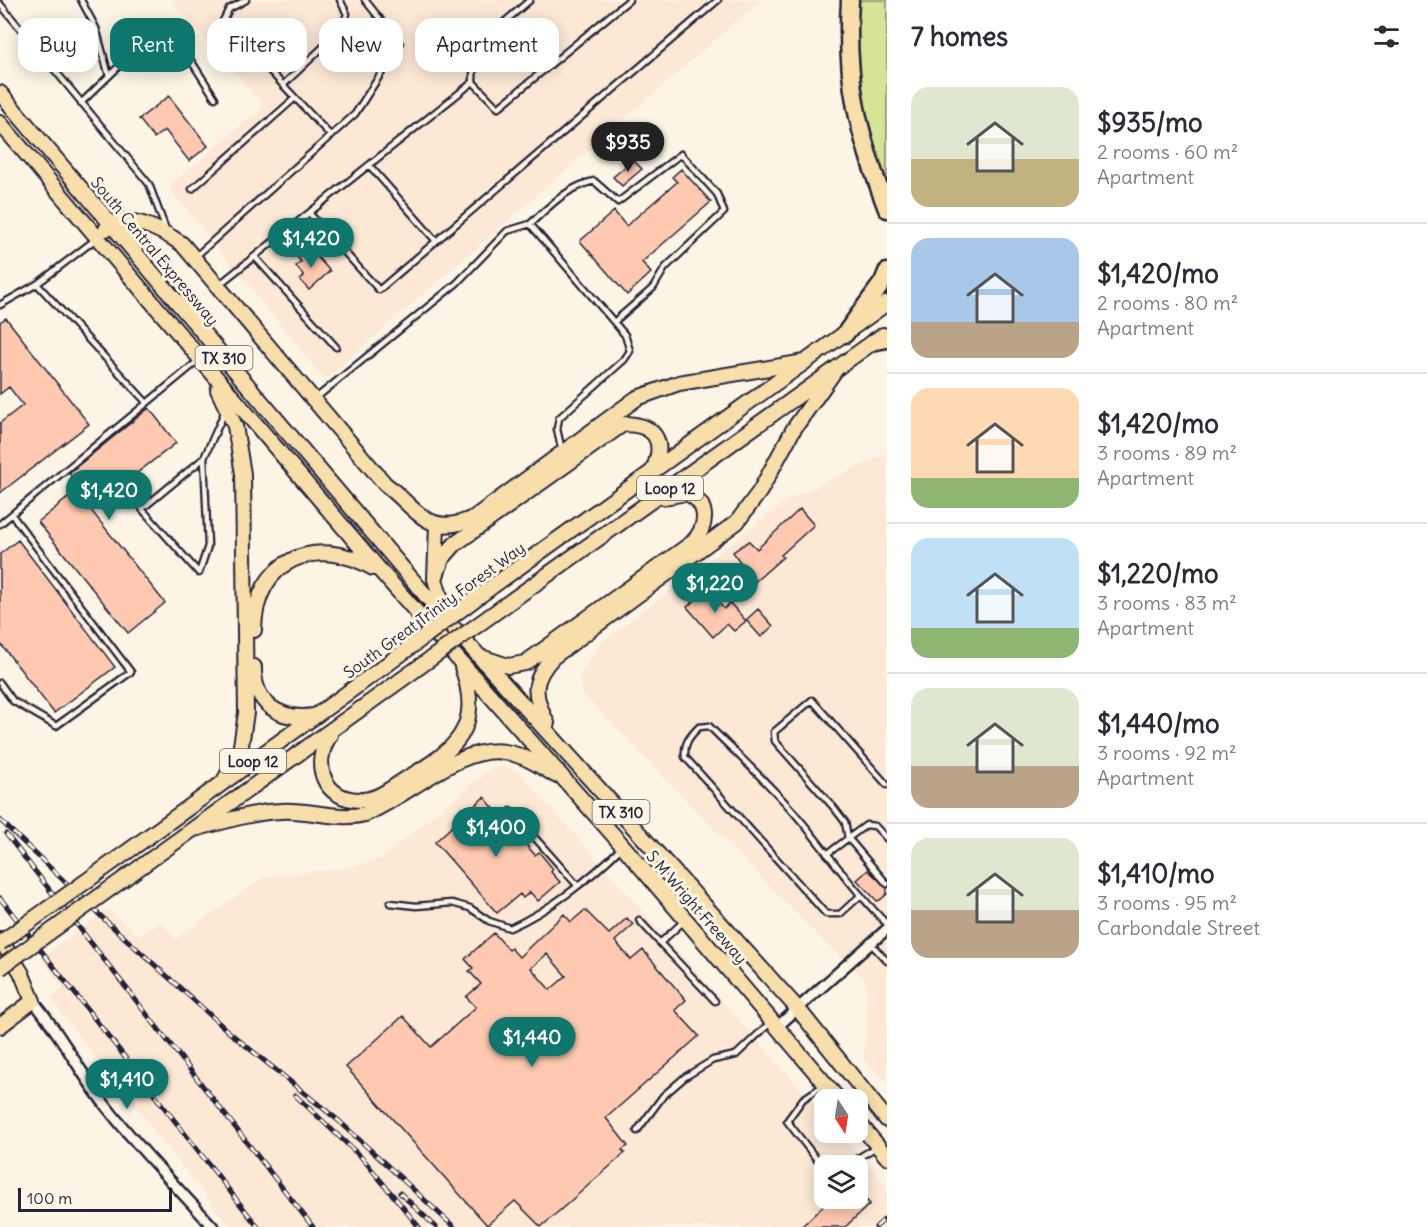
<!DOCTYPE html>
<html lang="en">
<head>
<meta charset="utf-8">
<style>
  body { margin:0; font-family:Delius,sans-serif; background:#f2f2f3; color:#2b2b33; height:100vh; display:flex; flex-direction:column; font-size:22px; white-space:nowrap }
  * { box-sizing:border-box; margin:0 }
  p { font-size:20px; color:#7c7c81 }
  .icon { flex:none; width:33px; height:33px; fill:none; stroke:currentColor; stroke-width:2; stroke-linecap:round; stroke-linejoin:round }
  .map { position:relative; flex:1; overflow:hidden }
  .details { display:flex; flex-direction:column; background:#fff; width:540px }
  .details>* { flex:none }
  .top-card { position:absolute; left:18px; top:18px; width:570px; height:54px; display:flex; gap:12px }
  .needle { width:39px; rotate:168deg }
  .fabs { position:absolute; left:814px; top:1089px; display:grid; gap:12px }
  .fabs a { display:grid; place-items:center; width:54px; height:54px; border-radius:12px; background:#fff; box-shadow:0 3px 15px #0003; font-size:30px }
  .scale { position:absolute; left:18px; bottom:15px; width:154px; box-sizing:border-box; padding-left:6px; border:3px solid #22223b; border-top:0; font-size:16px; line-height:21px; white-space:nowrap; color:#22223b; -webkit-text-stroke:4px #fcf5e5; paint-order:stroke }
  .price { position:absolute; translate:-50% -51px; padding:0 14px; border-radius:21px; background:#0f766e; color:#fff; font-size:20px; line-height:39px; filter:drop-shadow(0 2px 3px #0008) }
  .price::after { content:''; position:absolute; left:50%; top:36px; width:18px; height:14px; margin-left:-9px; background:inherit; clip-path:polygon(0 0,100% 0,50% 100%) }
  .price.on { background:#222; color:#fff }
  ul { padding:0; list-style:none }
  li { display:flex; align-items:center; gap:18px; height:150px; padding:0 24px }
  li+li { border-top:2px solid #e1e1e2 }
  li span { display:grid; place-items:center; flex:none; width:168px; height:120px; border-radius:18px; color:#555 }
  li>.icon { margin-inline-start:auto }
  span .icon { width:72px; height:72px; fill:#fffc; stroke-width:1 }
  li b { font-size:26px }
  h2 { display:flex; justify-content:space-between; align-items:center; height:72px; padding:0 24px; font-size:26px }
  .pill { padding:0 21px; border-radius:18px; background:#fff; box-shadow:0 3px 15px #0003; font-size:21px; line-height:54px }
  .pill.on { background:#0f766e; color:#fff }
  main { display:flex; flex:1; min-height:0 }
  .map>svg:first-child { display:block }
  .built { fill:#fde8d5; fill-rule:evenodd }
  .green { fill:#d5e497; stroke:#7c8369; stroke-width:1.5 }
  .building { fill:#fec9b0; stroke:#22223b; stroke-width:1.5; fill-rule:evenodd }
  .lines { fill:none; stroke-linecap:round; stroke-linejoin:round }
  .service-casing { stroke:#22223b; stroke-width:9 }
  .minor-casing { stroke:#22223b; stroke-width:14 }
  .primary-casing { stroke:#22223b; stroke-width:18 }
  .motorway-casing { stroke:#22223b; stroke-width:21 }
  .service { stroke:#fcf5e5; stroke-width:4.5 }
  .minor { stroke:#fcf5e5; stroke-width:9 }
  .primary { stroke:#f8deab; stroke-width:14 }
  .motorway { stroke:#f8deab; stroke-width:16 }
  .rail-casing { stroke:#22223b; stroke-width:5 }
  .rail { stroke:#fcf5e5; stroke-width:3; stroke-dasharray:9; stroke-linecap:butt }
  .primary-bridge-casing { stroke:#22223b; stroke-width:18; stroke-linecap:butt }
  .primary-bridge { stroke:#f8deab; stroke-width:14 }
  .labels { text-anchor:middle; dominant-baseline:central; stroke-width:6; stroke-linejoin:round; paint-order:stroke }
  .shield { fill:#fcf5e5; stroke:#63616e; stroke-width:1.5 }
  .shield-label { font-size:15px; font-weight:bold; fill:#22223b }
  .street-label { font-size:16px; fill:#22223b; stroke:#fcf5e5 }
</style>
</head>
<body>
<main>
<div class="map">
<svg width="887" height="1227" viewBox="0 0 887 1227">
  <rect width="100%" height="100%" fill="#fcf5e5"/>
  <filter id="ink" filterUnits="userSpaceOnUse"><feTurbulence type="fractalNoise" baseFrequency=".0167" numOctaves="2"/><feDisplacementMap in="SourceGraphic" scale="12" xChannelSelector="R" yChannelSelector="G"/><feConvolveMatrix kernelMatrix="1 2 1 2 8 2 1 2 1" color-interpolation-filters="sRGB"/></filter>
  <g filter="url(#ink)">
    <path class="built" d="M171,0H761L325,380L168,187L264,106Z
      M887,453V1082L864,1060L867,982L819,937L581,692L580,675L600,644L787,500Z
      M502,766L519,772L825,1116V1132L839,1133L887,1186V1227H230L60,1012L51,997L63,988L41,958L107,909L139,936L161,921L175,939L264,877L350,867L381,859L490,769ZM825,1166H858V1198H825Z"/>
    <path class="green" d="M857,0H887V189L857,93L855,49Z"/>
    <path class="building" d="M169,96L208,146L189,161L165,130L154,138L139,119Z
      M633,160L642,169L622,186L613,177Z
      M681,169L711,202L642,262L651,273L627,295L580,241L614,211L626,226L677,182L672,177Z
      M304,251L307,255L312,251L330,271L309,290L300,280L304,276L296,266L301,262L297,257Z
      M6,318L89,424L0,493V423L23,405L9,387L0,394V322Z
      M149,408L176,443L90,509L165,603L128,633L38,522L80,488L69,473Z
      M800,509L814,525L781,555L783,557L751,585L735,567L740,562L733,552L749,541L757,549Z
      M18,540L115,667L54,713L0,643V554Z
      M707,590L724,609L730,603L746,621L734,631L727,624L713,637L687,607Z
      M758,609L773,626L761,637L746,620Z
      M484,797L535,855L539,852L553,869L551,872L560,882L538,901L530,892L523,898L520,894L497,913L435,842Z
      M868,870L887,888V894L880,900L877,901L857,880Z
      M585,910L609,934L627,918L633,925L615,941L631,960L643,950L686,1000L675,1010L699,1036L606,1118L628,1146L622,1150L625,1153L541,1227L515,1201L487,1225L346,1067L403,1016L431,1047L476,1007L466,997L481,984L469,971L473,968L465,959L494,933L509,950L511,948L519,957L564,914L571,922ZM547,954L566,976L550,990L531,968Z
      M858,1191L870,1204L845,1227H801L832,1198H858Z"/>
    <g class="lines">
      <g class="service-casing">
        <path id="service" d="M246,0L229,9L223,21L331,136
          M530,0L474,48L473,82L498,108L629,0
          M0,4L149,184L166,230
          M109,76C121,64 145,40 162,36C168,34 174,38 179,42L215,98
          M283,85L341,30L347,14L340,0
          M81,103L109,76L96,28L81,0
          M369,165L436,241
          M192,189L295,98
          M310,214L379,290L718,0
          M530,224C550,206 567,187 594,181L618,202L681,154L717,194L724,212L665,268L653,288L614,322
          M196,256L355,114L400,44L365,0
          M255,257L336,347
          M37,284L146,402
          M220,284L473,82
          M0,305L37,284L96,239
          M316,398L457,283L507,231L530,224L625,335L630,351L624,360L559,418L557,429L562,451
          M204,458L208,546L199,573L142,509L204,458L225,411
          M0,524L198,361
          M0,683L13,701L56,726L131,672L12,515
          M887,785L812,700L774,732L775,741L835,809L845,822L848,838L887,884
          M511,811L577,885
          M827,854L866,825L875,826L887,839
          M861,895L840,914H826L685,757C684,743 689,737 699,727L709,726C736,753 764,779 790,808C823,845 851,889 887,924
          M390,903L416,906L452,903L470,908L489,921L510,928C550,910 590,879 621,848
          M639,920L660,943
          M684,921L660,943L715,1001
          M871,944L887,961
          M824,1085L803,1099L787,1121L825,1170
          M637,1131L663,1096L685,1077L713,1060L736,1055L771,1022
          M845,1166L876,1147"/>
      </g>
      <g class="minor-casing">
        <path id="minor" d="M33,1001C62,1035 81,1075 109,1110C141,1151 178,1188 213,1227
          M778,1026L887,929"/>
      </g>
      <g class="primary-casing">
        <path id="primary" d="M0,93L449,623L798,1009L887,1120
          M0,123L384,575L623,846L839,1100
          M106,229C126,210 163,231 182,244L385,484C417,508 428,540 475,517L637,398L679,383L805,362
          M218,390L235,426L243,474L246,713L240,752L224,781
          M437,524L435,579L445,613
          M435,579L442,559L455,544L623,424C659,424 666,445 651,474
          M490,588L887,303
          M504,606L883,335
          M254,630C255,560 315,534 373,568
          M484,658L508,666L525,663L692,543C708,526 710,503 686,493L664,497
          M254,667C253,704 280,721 314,716
          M547,723C533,695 531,681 553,657L737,522L760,491L793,430L836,369
          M330,735C311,764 323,800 361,800C378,800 393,787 406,779C455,750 484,729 462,667
          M194,829C223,822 252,812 281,811C309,809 338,821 365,814C406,798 460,744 505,752C524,755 539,765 555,775
          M120,857L386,665
          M132,873L401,680
          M0,939L21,972L33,1001L0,1026
          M858,1122L887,1157"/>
      </g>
      <g class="motorway-casing">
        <path id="motorway" d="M850,0C845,80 858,134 887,209
          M845,334L883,282L887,272
          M876,341L887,339"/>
      </g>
      <use href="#service" class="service"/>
      <use href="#minor" class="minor"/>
      <use href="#primary" class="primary"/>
      <use href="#motorway" class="motorway"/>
      <g class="rail-casing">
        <path id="rail" d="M0,820L105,920L230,1033L339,1121L454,1227
          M6,834L313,1227
          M0,898L258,1227
          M295,1095L363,1159L419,1227
          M400,1193L436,1227
          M876,1227L887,1217"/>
      </g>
      <use href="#rail" class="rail"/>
      <g class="primary-bridge-casing">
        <path id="primary-bridge" d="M386,665L490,588
          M401,680L504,606
          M0,943L120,857
          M0,968L132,873"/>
      </g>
      <use href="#primary-bridge" class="primary-bridge"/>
    </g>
  </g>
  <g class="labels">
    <g class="shield">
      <rect x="195.5" y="346" width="57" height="24" rx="4.5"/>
      <rect x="637" y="476" width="66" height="24" rx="4.5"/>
      <rect x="220" y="749" width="66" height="24" rx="4.5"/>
      <rect x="592.5" y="800" width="57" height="24" rx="4.5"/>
    </g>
    <g class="shield-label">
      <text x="224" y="358">TX 310</text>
      <text x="670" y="488">Loop 12</text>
      <text x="253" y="761">Loop 12</text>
      <text x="621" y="812">TX 310</text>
    </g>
    <g class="street-label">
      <text transform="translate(155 251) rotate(50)">South Central Expressway</text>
      <text transform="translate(434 610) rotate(-36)">South Great Trinity Forest Way</text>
      <text transform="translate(697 907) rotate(49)">S M Wright Freeway</text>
    </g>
  </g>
</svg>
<div class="fabs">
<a><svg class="needle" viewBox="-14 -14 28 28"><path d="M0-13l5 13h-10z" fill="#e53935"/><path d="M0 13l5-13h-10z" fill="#7c7c81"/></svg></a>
<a><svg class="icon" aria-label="layers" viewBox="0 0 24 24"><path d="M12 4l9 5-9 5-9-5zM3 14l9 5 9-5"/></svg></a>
</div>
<div class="scale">100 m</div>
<b class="price on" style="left:628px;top:173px">$935</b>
<b class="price" style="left:311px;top:269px">$1,420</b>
<b class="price" style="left:109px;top:521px">$1,420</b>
<b class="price" style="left:715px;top:614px">$1,220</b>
<b class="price" style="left:496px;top:858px">$1,400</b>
<b class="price" style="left:532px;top:1068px">$1,440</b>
<b class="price" style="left:127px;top:1110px">$1,410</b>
<div class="top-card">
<a class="pill">Buy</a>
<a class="pill on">Rent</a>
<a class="pill">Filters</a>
<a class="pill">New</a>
<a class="pill">Apartment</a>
</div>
</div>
<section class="details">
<h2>7 homes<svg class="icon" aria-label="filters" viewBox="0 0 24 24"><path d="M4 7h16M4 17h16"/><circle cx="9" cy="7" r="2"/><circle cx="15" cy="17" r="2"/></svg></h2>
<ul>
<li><span style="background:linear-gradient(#dfe7d0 60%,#c2b280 0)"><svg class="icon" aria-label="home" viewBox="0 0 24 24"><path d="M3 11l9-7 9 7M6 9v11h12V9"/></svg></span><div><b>$935/mo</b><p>2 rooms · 60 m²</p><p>Apartment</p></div></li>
<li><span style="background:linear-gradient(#a9c7e8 70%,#b9a48a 0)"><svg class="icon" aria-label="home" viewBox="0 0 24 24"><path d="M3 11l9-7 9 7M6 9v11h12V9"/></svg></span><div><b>$1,420/mo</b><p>2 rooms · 80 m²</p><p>Apartment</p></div></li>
<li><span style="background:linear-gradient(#ffd9b3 75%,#8fb573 0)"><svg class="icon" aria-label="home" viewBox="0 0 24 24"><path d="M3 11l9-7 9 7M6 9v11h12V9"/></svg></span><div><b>$1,420/mo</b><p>3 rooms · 89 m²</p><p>Apartment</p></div></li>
<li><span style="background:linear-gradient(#bfe0f5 75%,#8fb573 0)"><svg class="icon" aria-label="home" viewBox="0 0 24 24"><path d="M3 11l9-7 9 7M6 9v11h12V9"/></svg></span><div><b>$1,220/mo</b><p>3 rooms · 83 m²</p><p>Apartment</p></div></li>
<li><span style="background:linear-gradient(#dfe7d0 65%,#b9a48a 0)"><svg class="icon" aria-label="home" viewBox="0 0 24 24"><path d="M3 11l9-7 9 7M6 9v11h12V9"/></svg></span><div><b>$1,440/mo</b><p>3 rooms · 92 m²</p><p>Apartment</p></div></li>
<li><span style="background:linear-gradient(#dfe7d0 60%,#b9a48a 0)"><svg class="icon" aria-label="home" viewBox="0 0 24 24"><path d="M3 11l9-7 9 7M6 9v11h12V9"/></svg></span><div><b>$1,410/mo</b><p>3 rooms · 95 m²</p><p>Carbondale Street</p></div></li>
</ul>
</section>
</main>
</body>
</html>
